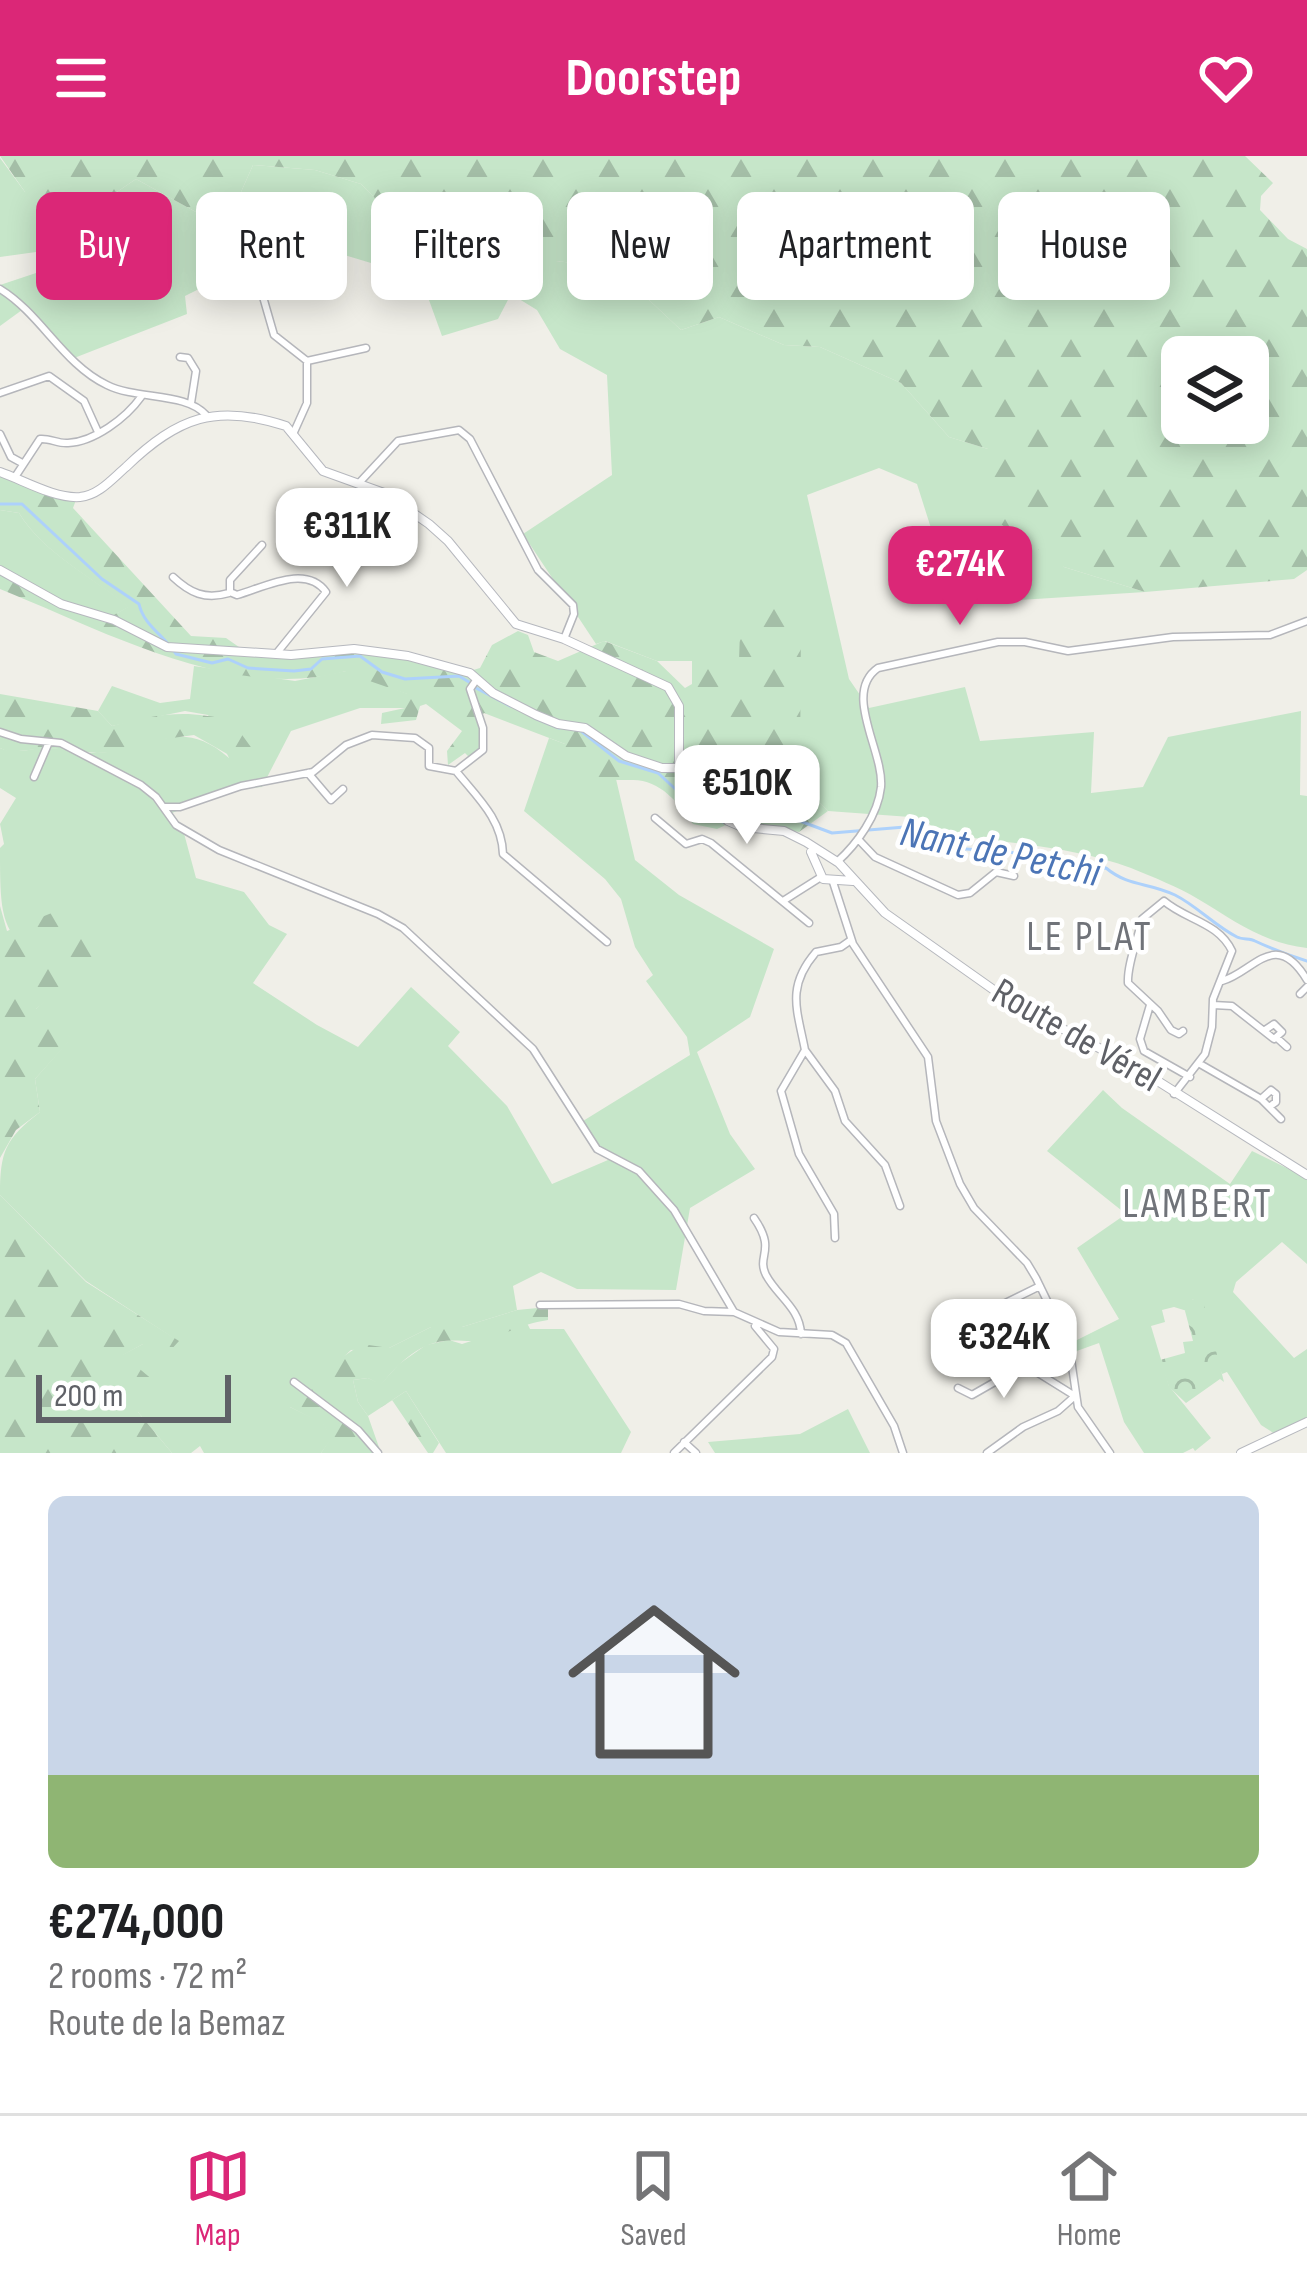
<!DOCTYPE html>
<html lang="en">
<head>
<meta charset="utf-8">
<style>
  body { margin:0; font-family:"Sofia Sans Condensed",sans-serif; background:#f2f2f2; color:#202124; height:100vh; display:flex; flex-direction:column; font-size:45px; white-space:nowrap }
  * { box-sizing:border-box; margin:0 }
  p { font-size:39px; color:#757577 }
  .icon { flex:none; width:66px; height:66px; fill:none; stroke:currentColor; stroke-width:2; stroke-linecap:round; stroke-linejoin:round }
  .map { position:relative; height:1297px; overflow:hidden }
  .panel { display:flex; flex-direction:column; background:#fff; flex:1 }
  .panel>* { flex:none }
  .hud { position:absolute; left:36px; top:36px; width:1236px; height:108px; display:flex; gap:24px }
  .controls { position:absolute; left:1161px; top:180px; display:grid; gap:24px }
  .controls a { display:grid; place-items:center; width:108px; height:108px; border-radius:18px; background:#fff; box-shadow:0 6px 30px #0003; font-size:60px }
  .scale { position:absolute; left:36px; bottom:30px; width:195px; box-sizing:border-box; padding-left:12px; border:6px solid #5f6167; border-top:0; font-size:33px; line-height:42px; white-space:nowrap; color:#5f6167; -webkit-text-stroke:9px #fff; paint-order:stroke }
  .price { position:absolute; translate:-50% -102px; padding:0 27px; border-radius:24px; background:#fff; color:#222; font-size:39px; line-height:78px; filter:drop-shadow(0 3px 6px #0008) }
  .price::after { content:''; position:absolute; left:50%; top:72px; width:36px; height:27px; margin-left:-18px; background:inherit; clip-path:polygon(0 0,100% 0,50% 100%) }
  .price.current { background:#db2777; color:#fff }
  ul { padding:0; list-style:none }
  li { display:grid; align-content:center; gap:24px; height:636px; padding:0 48px }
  li span { display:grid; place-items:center; height:372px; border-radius:18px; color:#555 }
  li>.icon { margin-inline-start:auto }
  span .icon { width:216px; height:216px; fill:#fffc; stroke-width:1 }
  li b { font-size:51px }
  .chip { padding:0 42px; border-radius:18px; background:#fff; box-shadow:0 6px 30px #0003; font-size:42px; line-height:108px }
  .chip.current { background:#db2777; color:#fff }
  header { display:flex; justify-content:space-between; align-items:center; height:156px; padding:0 48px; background:#db2777; color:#fff; font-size:54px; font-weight:700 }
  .tabs { display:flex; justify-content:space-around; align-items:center; height:168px; border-top:3px solid #e0e0e0; background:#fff; font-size:33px; color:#757577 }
  .tabs a { display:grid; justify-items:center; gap:6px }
  .tabs .current { color:#db2777 }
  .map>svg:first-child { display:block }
  .grass { fill:#c6e6c9 }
  .forest { fill:url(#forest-firs); fill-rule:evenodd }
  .park { fill:url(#park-crowns) }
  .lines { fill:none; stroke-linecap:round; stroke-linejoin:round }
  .stream { stroke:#add1fb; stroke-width:3 }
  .street-casing { stroke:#b5b6bb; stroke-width:9 }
  .secondary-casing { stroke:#b6b8be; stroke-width:10 }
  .street { stroke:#fff; stroke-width:6 }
  .secondary { stroke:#fff; stroke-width:8 }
  .labels { text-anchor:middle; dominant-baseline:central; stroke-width:9; stroke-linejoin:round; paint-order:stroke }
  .street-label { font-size:39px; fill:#5f6167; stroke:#fff }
  .water-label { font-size:42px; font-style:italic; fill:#4c75b6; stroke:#fff }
  .neighbourhood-label { font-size:42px; letter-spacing:3px; fill:#707379; stroke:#fff }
</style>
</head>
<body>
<header><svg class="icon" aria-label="menu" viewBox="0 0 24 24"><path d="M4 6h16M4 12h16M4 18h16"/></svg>Doorstep<svg class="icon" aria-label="heart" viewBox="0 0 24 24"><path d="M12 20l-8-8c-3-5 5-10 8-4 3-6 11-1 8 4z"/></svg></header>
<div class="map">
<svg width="1307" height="1297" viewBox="0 0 1307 1297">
  <defs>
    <pattern id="forest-firs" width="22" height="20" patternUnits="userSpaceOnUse" patternTransform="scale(3)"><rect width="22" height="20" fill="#c6e6c9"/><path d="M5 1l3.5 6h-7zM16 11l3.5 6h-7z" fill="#a4bea7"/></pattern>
    <pattern id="park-crowns" width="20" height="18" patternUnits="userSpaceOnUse" patternTransform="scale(3)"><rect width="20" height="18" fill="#c6e6c9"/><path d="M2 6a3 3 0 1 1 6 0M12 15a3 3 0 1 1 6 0" fill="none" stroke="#a4bea7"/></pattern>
  </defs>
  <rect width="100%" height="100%" fill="#f0efe8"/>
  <path class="grass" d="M0,2L25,36L108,42L136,23L225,72L253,9L315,14L361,28L409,77L493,87L556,105L615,112L681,174L719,161L784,189L820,191L901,227L949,281L988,293L1064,411L1145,436L955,448L917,328L879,312L807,339L849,523L869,552L965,531L980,585L1094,576L1091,637L1143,631L1168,581L1301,555L1300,639L1307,640V792C1263,787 1235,765 1198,743C1178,731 1153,721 1131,712C1071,690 1001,686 938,678L924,662L828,655L800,628L739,505H657L605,485L596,488L523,378L612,319L607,219L560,193L537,154L511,138L498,163L442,180L421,122L331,95L312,96L289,46H273L229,81L231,117L185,140L187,158L69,204L22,154L0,170V129L39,116L36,96L0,101Z
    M0,354L19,357C44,398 92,420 129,451L110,461L64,446L0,409Z
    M194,510L295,525L346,515L408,538L406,552H360L291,575L262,631L230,634L172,657L182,670L196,722L244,736L269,769L287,778L253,827L317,869L358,891L411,831L460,876L448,890L507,950L552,1028L608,1004L583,965L690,899L687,881L646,825L653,819L635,791L621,743L605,723L524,655L549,582L565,588L616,623L635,704L679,739L774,793L750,861L697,896L730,978L755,1013L690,1052L676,1134L577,1133L541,1116L513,1130L517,1154L462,1171H431L389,1192L351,1194L290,1251L323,1267L332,1282L321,1297H204L200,1290L191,1297H172L138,1256L122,1199L143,1188L178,1185L86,1125L0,1039C0,996 5,983 40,956L35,923L71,882L35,854L59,831C2,771 0,776 0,692L4,688L0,668L16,642L0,632V592C16,599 30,592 47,592C63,592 79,597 95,597C150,596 179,558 229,602L208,559L185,555L112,570L98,555L112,530L160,547L190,543Z
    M1103,934L1122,952L1230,1028L1252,995L1307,1022V1108L1282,1086L1236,1126L1233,1136L1294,1202L1307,1193V1262L1275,1278L1261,1269L1227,1216L1222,1218L1193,1143L1187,1155L1174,1151L1162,1154L1165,1166L1151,1170L1169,1230L1211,1282L1195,1295L1193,1292L1183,1297H1144L1124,1266L1099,1187L1074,1196L1071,1187L1119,1163L1077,1092L1126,1058L1047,995Z
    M527,1167L530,1173H564L631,1276L621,1297H446L406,1235L368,1260L358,1246L353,1224L368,1222L381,1228L399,1208L426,1189L449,1184L462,1188Z
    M848,1253L870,1297H715L708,1286L800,1278Z"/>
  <path class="forest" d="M0,0H1245L1273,27L1261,40L1260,54L1288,83L1307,93V414L1294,423L1145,436L1064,411L983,356L988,293L949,281L901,227L820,191L784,189L719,161L681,174L615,112L556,105L510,138L493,87L409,77L361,28L315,14L253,9L225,72L136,23L108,42L54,61L25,36ZM1182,201H1248V267H1182Z
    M0,318L76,344L73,352L191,480L226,482L249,498L344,494L427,507L463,517L480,512L492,489L518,475L528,479L534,496L558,505L604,485L657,505L685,532L692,528V505H739L741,445L801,453L800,628L828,655L799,676L739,663L717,673L693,668C679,647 660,624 633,624C617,624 599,625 585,617C577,613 569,604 562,598L565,588L484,557L479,562V593L470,602L465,597L448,609L447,595L462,575L426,548L420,550L416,564L381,568L382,557L405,552L407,538L361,522L347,525L346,515C233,547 103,474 0,433V409L64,446L110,461L128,451C91,420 44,398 19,357L0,354Z
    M0,538L98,555L112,570C159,558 185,553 232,565L253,594L243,607L194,579L165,583L128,596L97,597L49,592L9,596L0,592Z
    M0,750L7,775L69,750L98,802L36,853L72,882L35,923L40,956L16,974L0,1002Z
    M0,1039L86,1126L179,1185L169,1196L143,1188L123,1199L154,1225L138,1256L172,1297H0Z
    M548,1151V1164C527,1167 511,1175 492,1182C473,1188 461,1183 444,1185C417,1188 397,1209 381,1229L368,1222L353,1224L358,1246L368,1260L406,1235L439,1287L433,1297H428L392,1244L368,1260L381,1297H321L331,1282L323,1268L290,1251L287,1238L362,1188L389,1192L431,1171H462L517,1154Z"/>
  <path class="park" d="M1197,1143L1204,1148L1224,1226L1220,1223L1186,1247L1169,1231L1160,1204L1185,1197L1183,1186L1193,1185L1185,1155L1189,1144Z"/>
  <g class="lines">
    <path class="stream" d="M0,348H22L102,423L139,448C144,470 164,479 176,498L212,507L228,503L248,512L294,515L311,513L322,503L360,500L382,516L405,523L459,520L469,526
      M476,532L510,550
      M535,562L559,572
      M581,575L619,605L658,617L697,653L723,666L733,656L784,659L832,677L905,671L937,691L1010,696L1086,715L1106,712C1129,731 1148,726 1175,739C1197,750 1215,770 1237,781C1243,784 1250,782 1255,785C1272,793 1288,799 1307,805"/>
    <g class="street-casing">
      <path id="street" d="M245,103L257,120L274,179L307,205V247L294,276
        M0,133C41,158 63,208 107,229C137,244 186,236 206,259
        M180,201L188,202L196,215L191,247
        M307,205L366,192
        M0,237L49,220L84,245L98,276
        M0,278L11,301L22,307
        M15,321L40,283C50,282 58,288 68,287C94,286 126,262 141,241
        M359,327L398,285L459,274L470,283L538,414L573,449L574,458L564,483
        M262,389L230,424V436L237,439C265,431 306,408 326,436L276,498
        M173,421C190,437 205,444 229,437
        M0,576L21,583L61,587L141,629L156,641L176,669L219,694L378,758L403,772L533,893L597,993L639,1015L674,1054L734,1156L779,1176L832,1179L846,1187L894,1270L903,1297
        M456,615C477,641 502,663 503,698L607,786
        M308,617L331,644L343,633
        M34,621L49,586
        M165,651H180L241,630L313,616L346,589L372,579L415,582L429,592V610L456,615L483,594V572L470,533L477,523
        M655,662L686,688L702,683L711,687L809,767
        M858,683L875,701L958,739L970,737L996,716L1014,720
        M837,706C857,688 878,659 881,631C884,595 842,537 878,512L998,486H1025L1068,495L1173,481L1270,479L1307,465
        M833,726L853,788L928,901L936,965L960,1028L974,1052L1027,1107L1036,1122L1069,1190L1078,1251L1110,1297
        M783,745L821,721
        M1222,825C1253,817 1275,771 1307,824
        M1300,838L1307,831
        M1150,849L1140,883L1144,895L1190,921
        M1213,849L1232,850L1274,883L1282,876L1274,868L1265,874
        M1277,882L1287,891
        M805,894L835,935L845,965L885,1009L900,1050
        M1200,908L1261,943L1269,951L1276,946V938L1271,934L1261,943
        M1174,938L1205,898L1212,871L1213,843L1232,795C1218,766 1186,764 1164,745L1142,763C1138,783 1127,808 1128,827L1158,855L1171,874L1179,878L1183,875
        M1269,951L1281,963
        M754,1062C777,1095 756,1099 766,1119C777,1140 800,1152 801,1178
        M835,1082L834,1058L799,998L781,935L805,894C797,853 786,831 816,796L841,791L851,784
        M540,1149L679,1148L704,1155L734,1156
        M965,1167L1040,1130
        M294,1226L358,1274L378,1297
        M958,1232L972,1239L1014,1215L1030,1212L1075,1240L1058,1255L1023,1271L987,1297
        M684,1286L696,1297
        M674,1297L772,1201L774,1193L755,1170"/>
    </g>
    <g class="secondary-casing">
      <path id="secondary" d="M0,316C23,324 55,343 80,341C99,339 112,323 126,311C178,261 216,247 286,270L323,315L384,337L429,368L448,385L516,468L564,483L668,531L679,550V612L728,665L742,671L784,675L806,686L839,707L885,757L1008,844L1137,912L1307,1019
        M0,414L61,448L114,464L167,491L291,499L354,493L408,500L470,517L493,537L536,559L558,568L585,572L626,600L662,612H679
        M811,696L823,723L853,725
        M1241,1297L1307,1266"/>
    </g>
    <use href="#street" class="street"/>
    <use href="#secondary" class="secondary"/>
  </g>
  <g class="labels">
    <g class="street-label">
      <text transform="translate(1076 880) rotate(30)">Route de Vérel</text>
    </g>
    <g class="water-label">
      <text transform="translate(1000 697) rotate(12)">Nant de Petchi</text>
    </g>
    <g class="neighbourhood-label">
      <text x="1090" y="781">LE PLAT</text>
      <text x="1198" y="1048">LAMBERT</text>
    </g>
  </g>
</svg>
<div class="controls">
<a><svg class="icon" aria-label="layers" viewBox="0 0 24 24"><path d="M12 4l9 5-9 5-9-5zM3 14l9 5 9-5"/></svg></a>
</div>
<div class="scale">200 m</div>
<b class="price" style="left:347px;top:434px">€311K</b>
<b class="price current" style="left:960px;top:472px">€274K</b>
<b class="price" style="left:747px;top:691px">€510K</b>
<b class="price" style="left:1004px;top:1245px">€324K</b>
<div class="hud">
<a class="chip current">Buy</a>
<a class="chip">Rent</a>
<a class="chip">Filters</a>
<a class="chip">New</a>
<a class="chip">Apartment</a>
<a class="chip">House</a>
</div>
</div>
<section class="panel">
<ul>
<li><span style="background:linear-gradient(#c9d6e8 75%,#8fb573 0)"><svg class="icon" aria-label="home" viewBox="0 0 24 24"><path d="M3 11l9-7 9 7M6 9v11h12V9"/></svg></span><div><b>€274,000</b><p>2 rooms · 72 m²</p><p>Route de la Bemaz</p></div></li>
</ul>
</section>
<nav class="tabs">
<a class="current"><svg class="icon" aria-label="map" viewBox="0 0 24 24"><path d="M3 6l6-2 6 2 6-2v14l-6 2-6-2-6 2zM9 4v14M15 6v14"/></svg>Map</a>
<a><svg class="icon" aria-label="saved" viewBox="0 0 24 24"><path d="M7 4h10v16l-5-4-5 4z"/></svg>Saved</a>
<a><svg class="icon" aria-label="home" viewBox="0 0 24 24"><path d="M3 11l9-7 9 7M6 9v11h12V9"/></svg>Home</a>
</nav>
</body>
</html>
